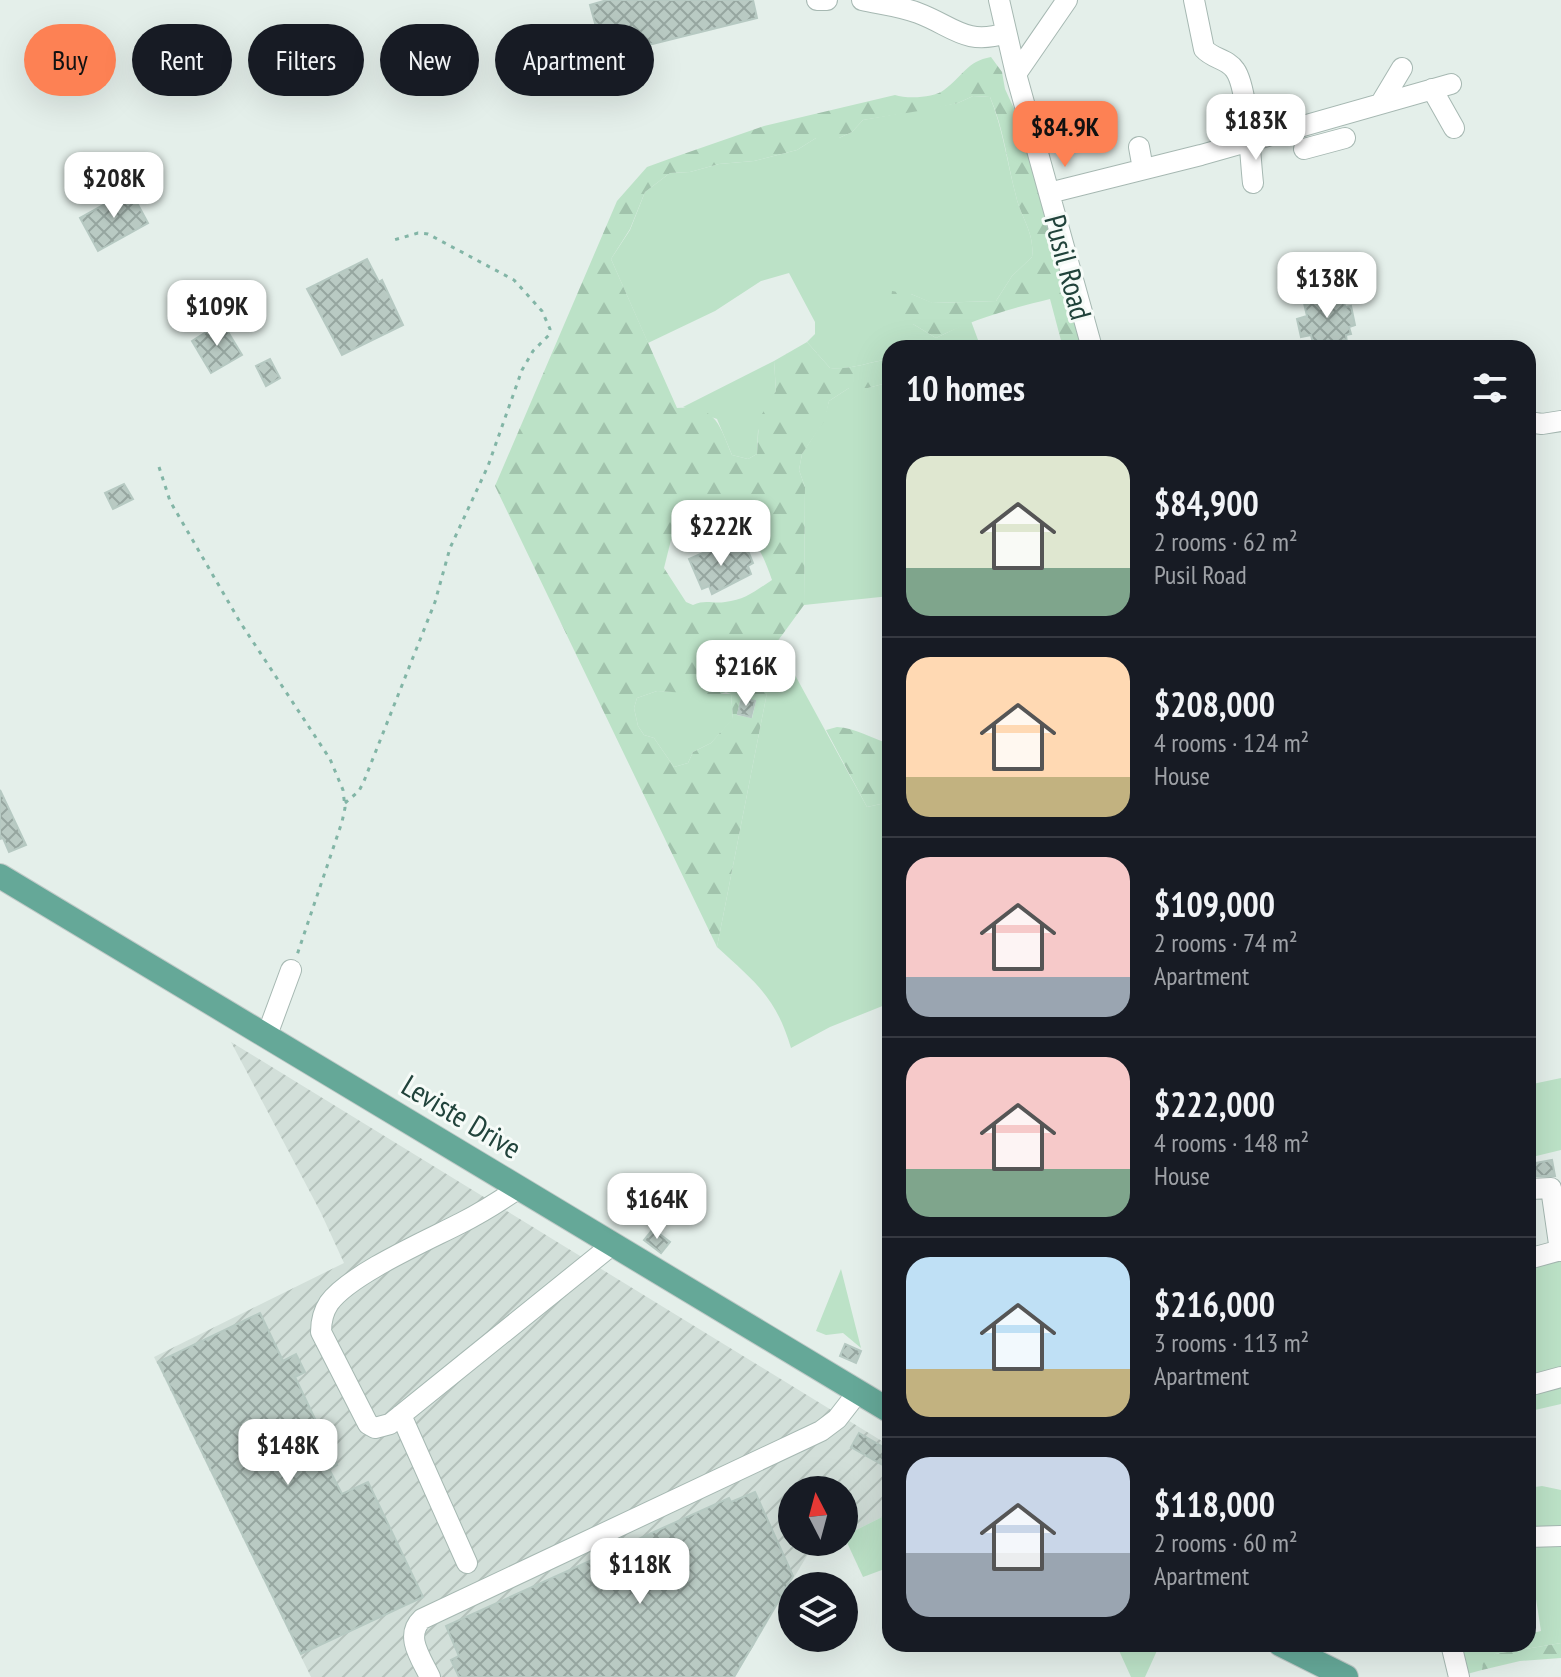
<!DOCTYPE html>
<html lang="en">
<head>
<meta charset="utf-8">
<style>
  body { margin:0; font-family:"PT Sans Narrow",sans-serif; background:#242831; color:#f1f3f6; height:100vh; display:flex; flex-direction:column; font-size:30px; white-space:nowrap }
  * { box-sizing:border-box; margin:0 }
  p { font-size:26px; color:#9ea1a6 }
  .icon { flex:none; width:44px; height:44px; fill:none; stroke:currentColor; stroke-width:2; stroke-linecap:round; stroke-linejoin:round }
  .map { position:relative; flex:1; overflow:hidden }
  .side { position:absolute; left:882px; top:340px; width:654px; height:1312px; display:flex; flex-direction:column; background:#171b24; border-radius:24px; box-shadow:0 8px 32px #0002 }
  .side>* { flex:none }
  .guide { position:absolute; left:24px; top:24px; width:738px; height:72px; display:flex; gap:16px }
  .needle { width:52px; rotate:354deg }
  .fabs { position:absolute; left:778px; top:1476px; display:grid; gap:16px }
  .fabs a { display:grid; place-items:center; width:80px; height:80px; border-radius:50%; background:#171b24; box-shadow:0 8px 32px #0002; font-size:40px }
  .price { position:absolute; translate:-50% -68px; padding:0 18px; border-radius:16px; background:#fff; color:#222; font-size:26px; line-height:52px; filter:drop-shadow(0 2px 4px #0008) }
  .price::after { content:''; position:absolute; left:50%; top:48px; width:24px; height:18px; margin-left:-12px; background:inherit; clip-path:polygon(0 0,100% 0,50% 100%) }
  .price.active { background:#fd8154; color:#111 }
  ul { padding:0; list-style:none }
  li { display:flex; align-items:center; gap:24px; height:200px; padding:0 24px }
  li+li { border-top:2px solid #363941 }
  li span { display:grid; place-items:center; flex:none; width:224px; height:160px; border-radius:24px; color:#555 }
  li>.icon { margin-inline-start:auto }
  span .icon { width:96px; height:96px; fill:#fffc; stroke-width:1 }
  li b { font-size:34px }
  h2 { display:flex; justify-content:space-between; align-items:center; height:96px; padding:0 24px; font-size:34px }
  .tag { padding:0 28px; border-radius:36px; background:#171b24; box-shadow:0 8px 32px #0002; font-size:28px; line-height:72px }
  .tag.active { background:#fd8154; color:#111 }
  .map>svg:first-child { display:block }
  .industrial { fill:url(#industrial-furrows) }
  .grass { fill:#bce2c7 }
  .forest { fill:url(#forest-firs); fill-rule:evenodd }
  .building { fill:url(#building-cross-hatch); stroke:#b6c9c2; stroke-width:2 }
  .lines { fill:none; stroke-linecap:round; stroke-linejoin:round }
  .minor-casing { stroke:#a6b8b2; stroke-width:22 }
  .major-casing { stroke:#c1cac8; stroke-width:26 }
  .path { stroke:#82b5a6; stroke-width:3; stroke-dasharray:4 6; stroke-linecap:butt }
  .minor { stroke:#fff; stroke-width:20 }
  .major { stroke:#65a898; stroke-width:24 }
  .labels { text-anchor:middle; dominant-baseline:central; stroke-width:6; stroke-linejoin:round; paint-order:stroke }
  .street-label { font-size:30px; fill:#21433b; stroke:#f6fbf8 }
</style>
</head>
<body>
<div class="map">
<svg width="1561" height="1677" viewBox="0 0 1561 1677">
  <defs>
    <pattern id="industrial-furrows" width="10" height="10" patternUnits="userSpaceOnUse" patternTransform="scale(2)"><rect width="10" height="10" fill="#d2dfd9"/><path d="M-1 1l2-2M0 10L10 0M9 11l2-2" fill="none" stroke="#b4c1bb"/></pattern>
    <pattern id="forest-firs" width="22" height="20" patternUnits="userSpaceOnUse" patternTransform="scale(2)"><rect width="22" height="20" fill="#bce2c7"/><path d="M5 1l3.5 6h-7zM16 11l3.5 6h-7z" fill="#a1c3ac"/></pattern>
    <pattern id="building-cross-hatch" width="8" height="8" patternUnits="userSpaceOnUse" patternTransform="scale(2)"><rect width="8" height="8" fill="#b9cac3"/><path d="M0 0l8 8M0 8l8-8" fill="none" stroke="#96a6a0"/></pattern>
  </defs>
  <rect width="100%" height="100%" fill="#e4efea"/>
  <path class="industrial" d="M231,1042L890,1446V1513L844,1536V1490H792V1542H832L808,1554L735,1677H311L154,1357L344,1263L321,1213Z"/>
  <path class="grass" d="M973,96L990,97C1003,129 1007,162 1016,196C1021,218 1035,233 1032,257L1012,276L996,301L932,303L911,294L896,323L913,324L936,338L971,321L981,348H890V359C868,362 852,370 830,368L807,342L815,334V322L789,273L761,281L715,311L648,343L611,259L630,230L645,192L670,173L690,172L719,164L754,161L797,150L816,138H839L852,132L863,120L958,103Z
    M774,361L776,391L758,431L757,454L748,459L732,455L717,419L683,407Z
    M890,382V596L804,605L805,487L799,470L802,454L824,420L829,401L849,388H868Z
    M777,642L867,807L890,802V1003L830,1027L791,1048C776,997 755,982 717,947Z
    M657,691L731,694L733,719L711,743L693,752L688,763L674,767L654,738L644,735L638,726L634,708L637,698Z
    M1561,1078V1150L1528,1158V1085Z
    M1561,1255V1371L1528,1378V1264Z
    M841,1269L861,1348L843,1333L826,1335L816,1331Z
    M1561,1383V1404L1535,1410L1528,1407L1529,1396Z
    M1542,1486L1561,1490V1643L1495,1654L1482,1666V1670L1467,1674L1460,1648L1480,1644H1528V1634L1541,1631L1533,1580H1528V1488Z
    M890,1513V1567L863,1577L844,1536Z
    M1116,1644H1160L1145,1677H1131Z"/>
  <path class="forest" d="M991,57L1002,72L1005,89L1017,115L1083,348H1063L1050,299C1009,309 974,319 936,338L913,324H896L890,306L892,291L911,294L933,303L996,301L1012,276L1032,257C1035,233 1021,218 1016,196C1007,162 1004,129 990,97L973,96L958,103L931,109L863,120L852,132L839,138H816L797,150L754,161L719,164L690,172L670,173L645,192L630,229L611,259L677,408C716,405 719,424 732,455L748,459L757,454L759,419L776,391L774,361L807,342L830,368C851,370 869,362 890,359V382L868,388H849L829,401L825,420L802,454L799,470L805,487L804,605L777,642L717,947L495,486L617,201L647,167L669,159L764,126L895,95C907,99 934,98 944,90C962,77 967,61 991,57ZM714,510L729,511C752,535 761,548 772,580C755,591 745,600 725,602C712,604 706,599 693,605L686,602L664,568L671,540L702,514ZM657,691L717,695L726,692L731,694L733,718L711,743L693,752L688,763L674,767L654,738L644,735L638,726L634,708L637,698ZM741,697L756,701L752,718L737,715Z
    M837,727C856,728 870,738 888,743L890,740V802L867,807L826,730Z
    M1561,1643V1658L1520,1661L1482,1670L1483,1659L1495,1654Z"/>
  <path class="building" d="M607,0H753L757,18L604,56L590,5Z
    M130,190L148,223L98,251L80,218Z
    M367,259L379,282L382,280L403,325L342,355L307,289Z
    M1336,292L1338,297L1343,296L1345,307L1351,306L1355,325L1349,327L1351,334L1346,335L1347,343L1314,348L1311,335L1301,337L1297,319L1307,316L1303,299Z
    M222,322L242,355L211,373L192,341Z
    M270,359L280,378L266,386L256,366Z
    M124,484L133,499L113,509L105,493Z
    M746,546L753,563L748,566L751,574L712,594L709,586L702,589L689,559L714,548L718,557Z
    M742,698L755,701L751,717L738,714Z
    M0,790L26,845L9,852L3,838L0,839Z
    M1552,1160L1555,1176H1532L1530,1164Z
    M653,1229L670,1242L661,1253L644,1240Z
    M260,1313L283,1361L296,1354L305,1372L295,1377L337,1465L329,1469L342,1494L368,1482L423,1597L301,1654L158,1362Z
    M845,1344L861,1351L856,1363L840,1356Z
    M859,1433L890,1451V1469L851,1447Z
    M755,1492L793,1576L734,1677H459L451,1660L459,1656L446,1626L729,1498L731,1502Z"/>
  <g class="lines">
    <g class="minor-casing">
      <path id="minor" d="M817,0H827
        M862,0C880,4 900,6 918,13C953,26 965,46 1006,33
        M999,0L1016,74L1092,348
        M1194,0L1204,49C1213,59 1228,59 1235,70C1248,88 1250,158 1253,183
        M1016,74L1067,0
        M1432,89L1454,128
        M1381,103L1402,68
        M1139,147L1143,169
        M1304,149L1345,138
        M1049,193L1201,155L1451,84
        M1528,422L1542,424L1561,421
        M267,1035L291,970
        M519,1188C500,1201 481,1213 461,1223C428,1240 350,1274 329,1303C323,1312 321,1321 321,1332L368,1424L375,1428L390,1424L612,1245
        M1531,1189L1551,1188L1560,1251
        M1528,1259L1561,1250
        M1528,1386L1561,1377
        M401,1415L467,1563
        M1528,1537L1561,1536
        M1451,1644L1459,1677
        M430,1677C421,1658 404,1636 422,1619L821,1431L837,1419L858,1392"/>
    </g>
    <g class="major-casing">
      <path id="major" d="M0,876L890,1411
        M1280,1644L1346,1677"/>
    </g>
    <path class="path" d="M159,467L170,501L240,622L330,759L343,790L345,808L342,822L297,955
      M345,803L359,791L364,781L435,602L450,548L488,466L522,370L533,351L549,335L550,329L542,311L514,280L428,234L418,233L394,240"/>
    <use href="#minor" class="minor"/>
    <use href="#major" class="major"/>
  </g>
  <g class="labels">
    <g class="street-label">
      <text transform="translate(1069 267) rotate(75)">Pusil Road</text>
      <text transform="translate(462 1116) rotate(31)">Leviste Drive</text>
    </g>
  </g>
</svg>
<div class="fabs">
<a><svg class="needle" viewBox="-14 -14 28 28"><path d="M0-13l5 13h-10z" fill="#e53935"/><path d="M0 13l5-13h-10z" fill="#9ea1a6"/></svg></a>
<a><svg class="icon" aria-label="layers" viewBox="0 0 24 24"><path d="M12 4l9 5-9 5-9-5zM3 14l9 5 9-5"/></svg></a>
</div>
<b class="price" style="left:1256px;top:162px">$183K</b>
<b class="price active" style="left:1065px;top:169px">$84.9K</b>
<b class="price" style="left:114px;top:220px">$208K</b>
<b class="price" style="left:1327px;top:320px">$138K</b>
<b class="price" style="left:217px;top:348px">$109K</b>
<b class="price" style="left:721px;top:568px">$222K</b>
<b class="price" style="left:746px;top:708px">$216K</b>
<b class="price" style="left:657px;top:1241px">$164K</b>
<b class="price" style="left:288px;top:1487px">$148K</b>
<b class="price" style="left:640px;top:1606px">$118K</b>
<div class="guide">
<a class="tag active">Buy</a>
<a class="tag">Rent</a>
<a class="tag">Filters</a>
<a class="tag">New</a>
<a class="tag">Apartment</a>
</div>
<section class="side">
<h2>10 homes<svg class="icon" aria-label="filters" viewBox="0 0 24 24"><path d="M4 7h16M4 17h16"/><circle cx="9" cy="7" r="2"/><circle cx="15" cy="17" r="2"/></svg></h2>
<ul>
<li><span style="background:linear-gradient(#dfe7d0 70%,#7fa58c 0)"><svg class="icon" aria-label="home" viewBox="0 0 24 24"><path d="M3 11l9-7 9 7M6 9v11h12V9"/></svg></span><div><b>$84,900</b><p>2 rooms · 62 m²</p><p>Pusil Road</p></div></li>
<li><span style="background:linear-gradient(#ffd9b3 75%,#c2b280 0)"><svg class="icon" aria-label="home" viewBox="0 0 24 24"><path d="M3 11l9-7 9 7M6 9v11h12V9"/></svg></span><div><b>$208,000</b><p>4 rooms · 124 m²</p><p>House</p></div></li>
<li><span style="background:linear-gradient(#f6c9c9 75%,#9aa5b1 0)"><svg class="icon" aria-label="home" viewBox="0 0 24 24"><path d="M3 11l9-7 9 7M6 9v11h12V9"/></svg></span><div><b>$109,000</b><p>2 rooms · 74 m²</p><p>Apartment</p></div></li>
<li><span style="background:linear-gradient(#f6c9c9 70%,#7fa58c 0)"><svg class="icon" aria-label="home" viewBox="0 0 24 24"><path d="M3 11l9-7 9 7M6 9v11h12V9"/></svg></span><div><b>$222,000</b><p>4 rooms · 148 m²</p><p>House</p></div></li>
<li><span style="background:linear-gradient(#bfe0f5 70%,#c2b280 0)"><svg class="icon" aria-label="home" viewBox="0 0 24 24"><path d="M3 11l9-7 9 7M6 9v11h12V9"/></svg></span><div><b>$216,000</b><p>3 rooms · 113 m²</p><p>Apartment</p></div></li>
<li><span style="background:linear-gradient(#c9d6e8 60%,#9aa5b1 0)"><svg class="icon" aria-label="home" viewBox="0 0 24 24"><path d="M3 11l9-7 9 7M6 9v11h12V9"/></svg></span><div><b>$118,000</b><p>2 rooms · 60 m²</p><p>Apartment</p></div></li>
</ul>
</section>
</div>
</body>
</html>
